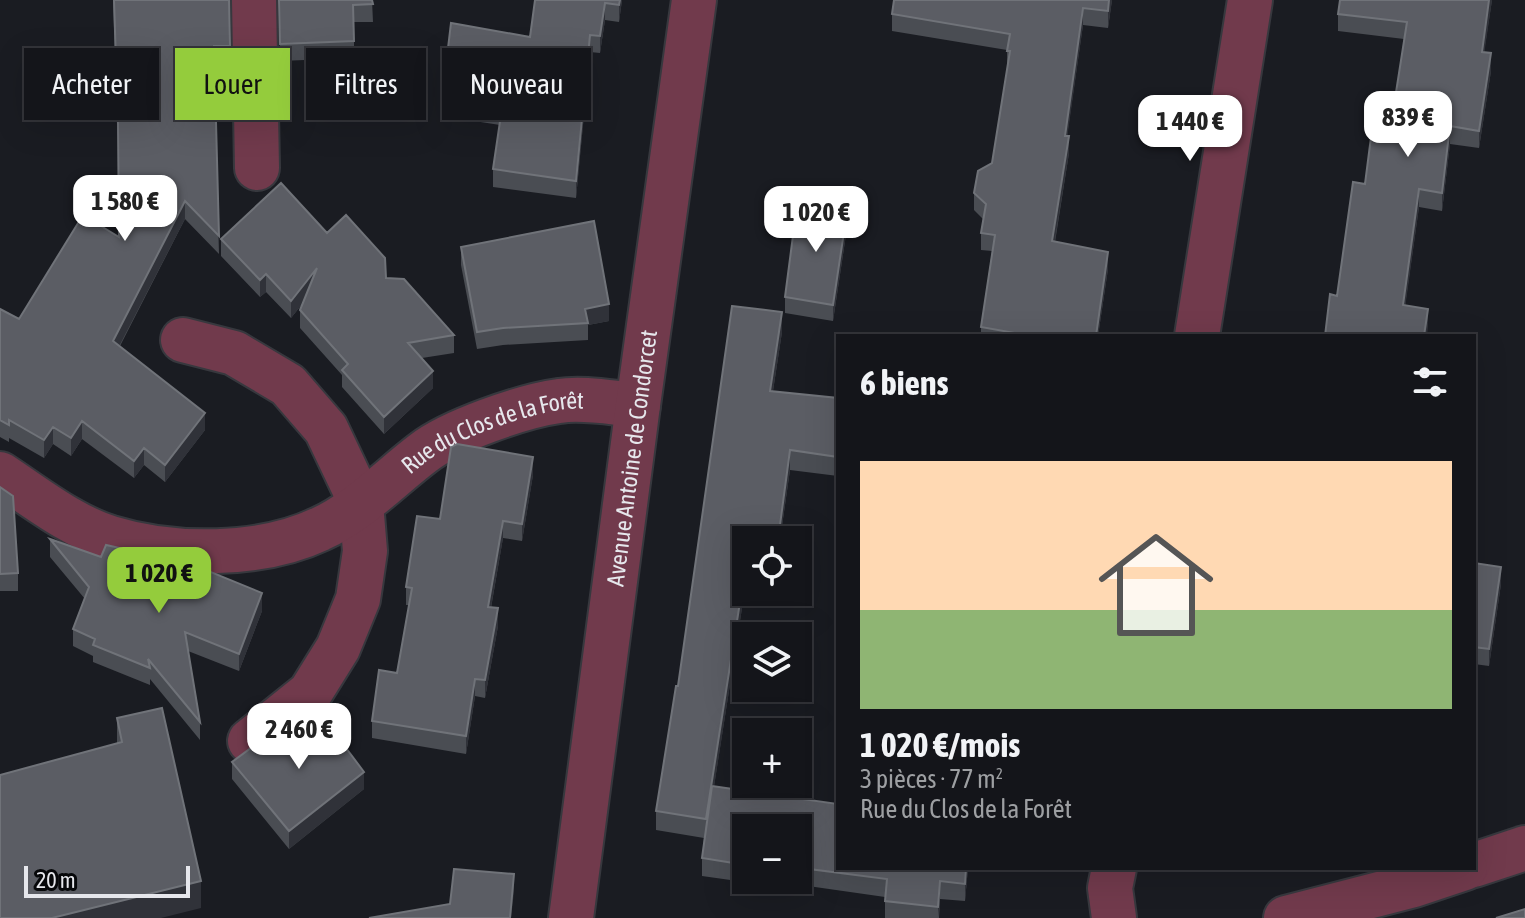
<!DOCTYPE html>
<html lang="fr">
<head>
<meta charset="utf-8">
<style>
  body { margin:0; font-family:"Asap Condensed",sans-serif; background:#1d1e23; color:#f1f3f6; height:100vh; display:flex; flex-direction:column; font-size:30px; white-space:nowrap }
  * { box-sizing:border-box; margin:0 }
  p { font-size:26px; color:#9d9fa2 }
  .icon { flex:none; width:44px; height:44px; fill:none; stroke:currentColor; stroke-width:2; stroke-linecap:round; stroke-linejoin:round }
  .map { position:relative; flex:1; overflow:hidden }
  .drawer { position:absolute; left:836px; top:334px; width:640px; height:536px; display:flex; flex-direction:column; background:#14151a; border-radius:0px; box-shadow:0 8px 32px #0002,0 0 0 2px #333439 }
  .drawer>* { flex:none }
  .guide { position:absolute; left:24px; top:48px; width:692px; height:72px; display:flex; gap:16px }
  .buttons { position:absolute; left:732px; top:526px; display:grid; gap:16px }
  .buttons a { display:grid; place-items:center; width:80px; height:80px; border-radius:0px; background:#14151a; box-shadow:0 8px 32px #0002,0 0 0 2px #333439; font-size:40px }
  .scale { position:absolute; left:24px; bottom:20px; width:166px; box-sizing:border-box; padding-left:8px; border:4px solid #e6e7ec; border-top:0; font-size:22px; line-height:28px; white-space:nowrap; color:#e6e7ec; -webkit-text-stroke:6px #060709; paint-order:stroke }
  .price { position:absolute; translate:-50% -68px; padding:0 18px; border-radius:16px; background:#fff; color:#222; font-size:26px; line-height:52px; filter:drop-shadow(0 2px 4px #0008) }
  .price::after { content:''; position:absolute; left:50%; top:48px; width:24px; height:18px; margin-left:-12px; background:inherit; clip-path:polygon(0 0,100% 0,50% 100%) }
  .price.active { background:#94cc3c; color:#111 }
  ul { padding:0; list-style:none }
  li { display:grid; align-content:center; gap:16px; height:424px; padding:0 24px }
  li span { display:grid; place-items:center; height:248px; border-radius:0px; color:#555 }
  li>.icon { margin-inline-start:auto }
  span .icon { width:144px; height:144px; fill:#fffc; stroke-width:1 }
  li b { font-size:34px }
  h2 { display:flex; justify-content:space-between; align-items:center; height:96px; padding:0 24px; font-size:34px }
  .pill { padding:0 28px; border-radius:0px; background:#14151a; box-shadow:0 8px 32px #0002,0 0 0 2px #333439; font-size:28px; line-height:72px }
  .pill.active { background:#94cc3c; color:#111 }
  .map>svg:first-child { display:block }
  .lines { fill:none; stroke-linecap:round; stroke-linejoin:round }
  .minor-casing { stroke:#37383e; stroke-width:48 }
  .minor { stroke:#713a4c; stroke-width:44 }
  .wall { fill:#4a4d53; fill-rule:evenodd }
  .shaded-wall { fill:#303239 }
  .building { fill:#5b5d64; stroke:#707379; stroke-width:2 }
  .labels { text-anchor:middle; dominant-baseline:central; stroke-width:6; stroke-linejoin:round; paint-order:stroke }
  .street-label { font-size:24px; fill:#e6e7ec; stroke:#060709 }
</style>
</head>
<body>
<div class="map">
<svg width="1525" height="918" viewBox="0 0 1525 918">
  <rect width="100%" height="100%" fill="#1a1c22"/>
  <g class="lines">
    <g class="minor-casing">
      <g id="minor">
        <path d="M254,0L257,168"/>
        <path d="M1197,336L1250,0"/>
        <path d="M183,340L234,353L288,385L326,429L361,503L365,551L358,599L338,648L310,693L250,741"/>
        <path id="s1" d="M0,474C35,497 71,526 111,538C173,557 261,557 320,529C358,512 390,478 423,453C451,431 523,406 559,401C583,397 613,403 638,405"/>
        <path d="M1474,865L1525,848"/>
        <path d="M1114,868L1110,888L1114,918"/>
        <path id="s2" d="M571,918L638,405L694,0"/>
        <path d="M1286,918L1414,885L1465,868"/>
      </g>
    </g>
    <use href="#minor" class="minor"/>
  </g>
  <path class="wall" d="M113,0H229L230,63L214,64L219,254L185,219L120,346L205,430L165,482L144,465L134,478L82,439L71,456L53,444L44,458L9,438V442L0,437V309L19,319L119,237L118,141Z
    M279,0H372L373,22H354V58L280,61Z
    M535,0H622L619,22L605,20L600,53L590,52L576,198L493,187V169L500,125L442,116V99L530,37Z
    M1112,0L1108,28L1083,25L1067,136L1069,153L1055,242L1108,269L1098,336H981V327L992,251L981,250V233L983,219L974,210V193L992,163L1007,68V50L892,31V14Z
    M1492,0L1484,52L1491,71L1479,148L1450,144L1442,211L1419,207L1405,306L1428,327L1337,296L1365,184L1385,138L1392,118L1404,39L1338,31V14Z
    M847,228L833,321L785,313V297Z
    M327,233L386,278L454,335V353L422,358L433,388L384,434L342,387V375L300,328V310L303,303L291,318L266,292L260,297L221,256V239Z
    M461,247L609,321L588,325V340L503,345L477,349L461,265Z
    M732,306L782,312V332L773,391L838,398V476L790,470L780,540H746V590L745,589L714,786L838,804V868H968L965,901L940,899L939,918H885V897L801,885V890L702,876V858L704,838L656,830V811L676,686H678ZM746,828H798V880H746Z
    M533,475L522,541L503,538L491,608L498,626L485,698L475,696L466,754L372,738V721L397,673L409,605H406V587L440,519Z
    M0,487L18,573V591H0Z
    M50,539L193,589L262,611L239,671L188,651L200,722V740L150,679V685L93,662V656L73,646V629L85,599L50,557Z
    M1474,563L1501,584L1489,666L1474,664Z
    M117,718L201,908L117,744Z
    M300,733L364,789L289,849L232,779V762Z"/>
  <path class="shaded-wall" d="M620,0H622L619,22V5Z
    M1109,0H1112L1108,28V11Z
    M1489,0H1492L1482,69V52Z
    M605,3V20L600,53V36Z
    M1083,8V25L1065,153V136Z
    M590,35V52L576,198V181Z
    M1491,53V71L1479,148V131Z
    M1450,126V144L1442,211V193Z
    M1069,136V153L1052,258V241Z
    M1419,189V207L1403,323V305Z
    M185,201V219L113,358V341Z
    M847,212V228L833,321V305Z
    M1108,252V269L1098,336H1096Z
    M317,268V285L291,318V301Z
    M266,274V292L260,297V280Z
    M609,304V321L588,325L585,309Z
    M1428,309V327L1427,336H1424Z
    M782,312V332L770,410V391Z
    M433,371V388L384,434V417Z
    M205,413V430L165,482V465Z
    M82,421V439L71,456V438Z
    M53,427V444L44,458V440Z
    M144,448V465L134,478V461Z
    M790,450V470L780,540H778Z
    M533,457V475L522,541V524Z
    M503,521V538L488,624V607Z
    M1501,567V584L1489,666V649Z
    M745,570V589L706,838V819Z
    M262,593V611L239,671V654Z
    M498,608V626L485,698V680Z
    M475,679V696L466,754V736Z
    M364,772V789L289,849V831Z
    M966,868H968L965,901V884Z
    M514,874V892L511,918H510Z
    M201,881V908L161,918H52Z
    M940,881V899L938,918V907Z"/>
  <path class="building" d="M114,0H229L230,46H214L219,236L185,201L113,341L205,413L165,465L144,448L134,461L82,421L71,438L53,427L44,440L9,420V425L0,420V309L19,319L83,215L119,237L118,124Z
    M279,0H372L373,4L353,5L354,41L280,44Z
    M535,0H620L619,5L605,3L600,36L590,35L576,181L493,169L502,108L442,99L451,23L530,37Z
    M894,0H1109L1108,11L1083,8L1065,136H1069L1052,241L1108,252L1096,336H1015V333L981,327L995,235L981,233L986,204L974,193L978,171L992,163L1010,51H1007L1010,34L892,14Z
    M1340,0H1489L1482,52L1491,53L1479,131L1450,126L1442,193L1419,189L1403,305L1428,309L1424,336H1325L1330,294L1337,296L1353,182L1365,184L1371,137L1385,138L1388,117L1392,118L1407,22L1338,14Z
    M281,183L327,233L346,215L385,258L386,278L404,279L454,335L408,343L433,371L384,417L342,370L348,364L300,310L317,268L291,301L266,274L260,280L221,239Z
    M797,205L847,212L833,305L785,297Z
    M594,221L609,304L585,309L588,323L503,328L477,332L461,247Z
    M732,306L782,312L770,391L838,398V457L790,450L778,540H746V570H745L706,819L656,811L676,686H678Z
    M457,444L533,457L522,524L503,521L488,607L498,608L485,680L475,679L466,736L372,721L379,670L397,673L412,588L406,587L417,516L440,519L451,447Z
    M0,487L13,496L18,573L0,574Z
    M50,539L101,557L106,545L124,549L127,566L193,589L201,568L262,593L239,654L185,632L200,722L148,659L150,668L93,645L95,639L73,629L89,587Z
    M1474,563L1501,567L1489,649L1474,647Z
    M162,708L201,881L52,918H0V775L122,742L117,718Z
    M322,716L364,772L289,831L232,762L251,748L266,743L291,723L300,733Z
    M712,786L838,804V868H966L965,884L940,881L938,907L885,901L887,879L801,868V872H798V828H746V865L702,858Z
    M454,869L514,874L510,918H369L450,904Z
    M1525,909V918H1496Z"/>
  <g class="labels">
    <g class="street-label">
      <text stroke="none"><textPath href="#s1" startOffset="544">Rue du Clos de la Forêt</textPath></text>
      <text stroke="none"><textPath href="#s2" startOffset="464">Avenue Antoine de Condorcet</textPath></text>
    </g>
  </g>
</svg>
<div class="buttons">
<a><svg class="icon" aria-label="locate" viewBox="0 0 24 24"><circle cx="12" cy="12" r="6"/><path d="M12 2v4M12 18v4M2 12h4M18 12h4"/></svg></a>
<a><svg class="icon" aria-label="layers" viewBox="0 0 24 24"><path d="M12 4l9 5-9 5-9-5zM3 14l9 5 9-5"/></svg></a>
<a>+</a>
<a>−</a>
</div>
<div class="scale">20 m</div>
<b class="price" style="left:1408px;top:159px">839 €</b>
<b class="price" style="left:1190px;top:163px">1 440 €</b>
<b class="price" style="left:125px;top:243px">1 580 €</b>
<b class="price" style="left:816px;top:254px">1 020 €</b>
<b class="price active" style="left:159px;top:615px">1 020 €</b>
<b class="price" style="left:299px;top:771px">2 460 €</b>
<div class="guide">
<a class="pill">Acheter</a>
<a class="pill active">Louer</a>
<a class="pill">Filtres</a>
<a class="pill">Nouveau</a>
</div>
<section class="drawer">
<h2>6 biens<svg class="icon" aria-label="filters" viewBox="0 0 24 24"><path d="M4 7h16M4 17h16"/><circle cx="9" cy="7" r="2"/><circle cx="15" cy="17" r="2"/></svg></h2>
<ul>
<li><span style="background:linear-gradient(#ffd9b3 60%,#8fb573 0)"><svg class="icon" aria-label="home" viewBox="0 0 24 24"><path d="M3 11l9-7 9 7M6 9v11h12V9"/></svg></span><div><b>1 020 €/mois</b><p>3 pièces · 77 m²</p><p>Rue du Clos de la Forêt</p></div></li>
</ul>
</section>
</div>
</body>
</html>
